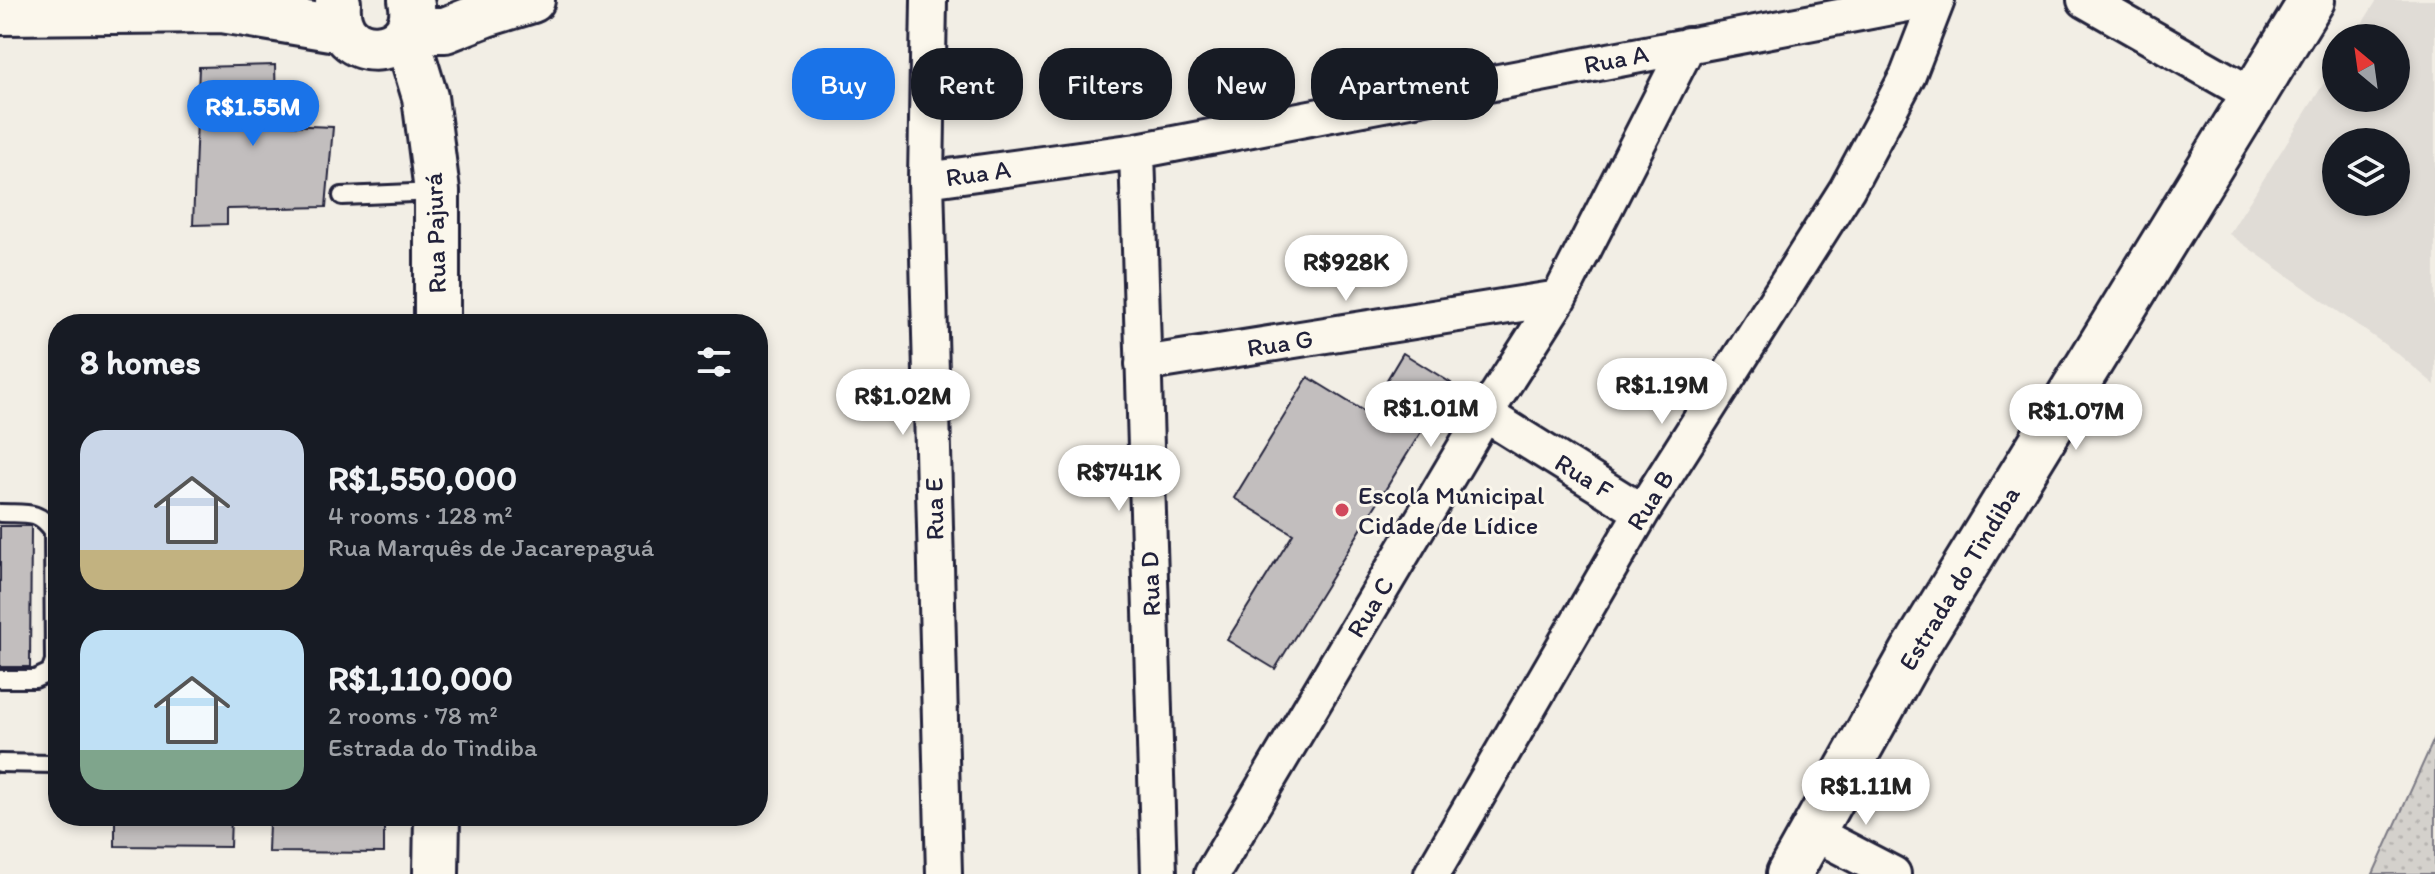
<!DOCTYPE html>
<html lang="en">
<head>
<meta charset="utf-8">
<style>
  body { margin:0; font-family:Itim,sans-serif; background:#20242c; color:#f1f3f6; height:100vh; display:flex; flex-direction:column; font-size:30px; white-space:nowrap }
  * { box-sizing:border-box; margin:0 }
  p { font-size:26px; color:#9ea1a6 }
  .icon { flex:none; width:44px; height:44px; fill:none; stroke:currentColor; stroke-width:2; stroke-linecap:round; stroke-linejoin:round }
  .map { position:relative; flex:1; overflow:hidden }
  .sheet { position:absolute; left:48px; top:314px; width:720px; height:512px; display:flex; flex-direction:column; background:#171b24; border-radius:32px; box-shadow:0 4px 12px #0003 }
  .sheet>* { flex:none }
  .banner { position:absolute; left:792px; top:48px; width:760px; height:72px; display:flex; gap:16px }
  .needle { width:52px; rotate:331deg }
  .fabs { position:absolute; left:2322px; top:24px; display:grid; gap:16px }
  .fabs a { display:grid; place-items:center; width:88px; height:88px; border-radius:50%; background:#171b24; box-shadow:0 4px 12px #0003; font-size:40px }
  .price { position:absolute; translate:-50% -68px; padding:0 18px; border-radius:28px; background:#fff; color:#222; font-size:26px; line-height:52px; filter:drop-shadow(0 2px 4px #0008) }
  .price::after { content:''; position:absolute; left:50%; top:48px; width:24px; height:18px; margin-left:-12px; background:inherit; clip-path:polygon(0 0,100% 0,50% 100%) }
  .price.active { background:#1a73e8; color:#fff }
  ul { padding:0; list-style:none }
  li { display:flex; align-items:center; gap:24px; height:200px; padding:0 32px }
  li span { display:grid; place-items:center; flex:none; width:224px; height:160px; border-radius:24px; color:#555 }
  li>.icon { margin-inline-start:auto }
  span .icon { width:96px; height:96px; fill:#fffc; stroke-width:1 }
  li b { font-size:34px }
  h2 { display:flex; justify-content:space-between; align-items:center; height:96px; padding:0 32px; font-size:34px }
  .tag { padding:0 28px; border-radius:32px; background:#171b24; box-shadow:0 4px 12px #0003; font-size:28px; line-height:72px }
  .tag.active { background:#1a73e8; color:#fff }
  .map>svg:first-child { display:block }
  .built { fill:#e0dcd6; fill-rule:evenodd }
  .grass { fill:url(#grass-dots); stroke:#7b7a84; stroke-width:2 }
  .building { fill:#c2bebe; stroke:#22223b; stroke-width:2 }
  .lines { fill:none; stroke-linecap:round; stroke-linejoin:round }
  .lane-casing { stroke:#22223b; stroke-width:22 }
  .street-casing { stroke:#22223b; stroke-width:40 }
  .secondary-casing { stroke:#22223b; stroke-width:50 }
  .lane { stroke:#fbf7ec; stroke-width:16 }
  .street { stroke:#fbf7ec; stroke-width:34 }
  .secondary { stroke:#fbf7ec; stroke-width:44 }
  .poi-dot { fill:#d1495b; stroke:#fbf7ec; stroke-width:3 }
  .labels { text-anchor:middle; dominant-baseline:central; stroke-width:6; stroke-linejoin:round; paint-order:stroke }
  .street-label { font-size:26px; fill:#22223b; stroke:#fbf7ec }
  .poi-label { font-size:26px; fill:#22223b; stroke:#fbf7ec; text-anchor:start }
</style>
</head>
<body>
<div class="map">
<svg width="2435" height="874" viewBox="0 0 2435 874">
  <defs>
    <pattern id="grass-dots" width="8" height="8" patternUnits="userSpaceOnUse" patternTransform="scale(2)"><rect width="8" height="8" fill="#d4d1cc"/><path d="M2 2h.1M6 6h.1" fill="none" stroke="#b6b3b0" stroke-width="1.8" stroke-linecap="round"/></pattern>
  </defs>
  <rect width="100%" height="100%" fill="#f2eee5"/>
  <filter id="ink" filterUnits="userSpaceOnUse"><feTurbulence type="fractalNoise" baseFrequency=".0125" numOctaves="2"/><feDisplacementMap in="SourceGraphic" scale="16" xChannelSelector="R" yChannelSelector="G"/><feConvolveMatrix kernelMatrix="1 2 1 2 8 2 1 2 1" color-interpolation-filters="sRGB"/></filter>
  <g filter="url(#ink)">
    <path class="built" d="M2377,0H2435V385L2398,354L2229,234L2336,64V98H2396V38H2353ZM2336,142H2396V202H2336Z"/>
    <path class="grass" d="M2435,737V874H2373Z"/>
    <path class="building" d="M275,65L276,107L283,125L333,127L326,207L227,209V224L193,225L199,67Z
      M1403,353L1451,383L1275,669L1227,640L1293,534L1234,498L1308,377L1367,413Z
      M0,526H31L30,667H0Z
      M129,816H231L230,847L115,846V817Z
      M283,816H373L372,822H384V853L268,852L269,823H283Z"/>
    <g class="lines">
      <g class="lane-casing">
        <path id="lane" d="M342,196L436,192
          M0,513C25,514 38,509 53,531L54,661L50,672L35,679H0
          M0,763L52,764"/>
      </g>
      <g class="street-casing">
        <path id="street" d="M929,0L926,180L944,874
          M2085,0L2254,96
          M1137,151L1159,874
          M926,180L1137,151L1928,0
          M1143,364L1559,298
          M1485,414L1642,512
          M1812,832L1893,874
          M1212,874L1485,414L1559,298L1688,45
          M1432,874L1642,512L1847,189L1908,75L1937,0"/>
      </g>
      <g class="secondary-casing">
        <path id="secondary" d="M338,3C333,67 424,59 411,0
          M0,12L222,10L343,30
          M408,30H445L486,14L532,0
          M406,34L425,97L437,191V324
          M436,874L437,816
          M1789,874L1914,650L2312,0"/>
      </g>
      <use href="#lane" class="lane"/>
      <use href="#street" class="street"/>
      <use href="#secondary" class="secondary"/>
    </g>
  </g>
  <circle class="poi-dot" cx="1342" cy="510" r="8"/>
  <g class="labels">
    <g class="street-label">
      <text transform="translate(1616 59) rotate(-11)">Rua A</text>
      <text transform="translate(978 173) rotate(-8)">Rua A</text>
      <text transform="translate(435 233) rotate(-92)">Rua Pajurá</text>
      <text transform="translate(1280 343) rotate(-9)">Rua G</text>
      <text transform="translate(1584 476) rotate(32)">Rua F</text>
      <text transform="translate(1650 500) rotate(-58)">Rua B</text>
      <text transform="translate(934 509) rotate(-91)">Rua E</text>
      <text transform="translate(1959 578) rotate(-59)">Estrada do Tindiba</text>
      <text transform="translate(1150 584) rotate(-92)">Rua D</text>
      <text transform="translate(1370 607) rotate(-59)">Rua C</text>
    </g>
    <g class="poi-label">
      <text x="1358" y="495">Escola Municipal<tspan x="1358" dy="30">Cidade de Lídice</tspan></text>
    </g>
  </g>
</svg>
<div class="fabs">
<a><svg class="needle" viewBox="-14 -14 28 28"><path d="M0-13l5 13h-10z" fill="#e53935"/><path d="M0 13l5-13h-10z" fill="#9ea1a6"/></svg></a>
<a><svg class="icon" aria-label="layers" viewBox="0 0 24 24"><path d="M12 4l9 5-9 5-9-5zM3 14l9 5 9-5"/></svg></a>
</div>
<b class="price active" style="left:253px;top:148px">R$1.55M</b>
<b class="price" style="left:1346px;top:303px">R$928K</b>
<b class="price" style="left:1662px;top:426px">R$1.19M</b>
<b class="price" style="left:903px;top:437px">R$1.02M</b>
<b class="price" style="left:1431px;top:449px">R$1.01M</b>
<b class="price" style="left:2076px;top:452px">R$1.07M</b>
<b class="price" style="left:1119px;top:513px">R$741K</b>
<b class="price" style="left:1866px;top:827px">R$1.11M</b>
<div class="banner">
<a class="tag active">Buy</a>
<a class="tag">Rent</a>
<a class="tag">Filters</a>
<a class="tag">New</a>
<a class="tag">Apartment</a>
</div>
<section class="sheet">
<h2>8 homes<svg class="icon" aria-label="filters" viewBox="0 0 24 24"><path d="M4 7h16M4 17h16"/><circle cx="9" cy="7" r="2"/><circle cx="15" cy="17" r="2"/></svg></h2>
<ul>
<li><span style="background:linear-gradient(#c9d6e8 75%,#c2b280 0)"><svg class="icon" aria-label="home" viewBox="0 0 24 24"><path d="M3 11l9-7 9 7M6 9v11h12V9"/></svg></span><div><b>R$1,550,000</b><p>4 rooms · 128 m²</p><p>Rua Marquês de Jacarepaguá</p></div></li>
<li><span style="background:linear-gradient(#bfe0f5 75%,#7fa58c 0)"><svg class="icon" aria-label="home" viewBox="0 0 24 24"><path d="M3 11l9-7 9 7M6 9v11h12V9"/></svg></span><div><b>R$1,110,000</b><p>2 rooms · 78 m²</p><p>Estrada do Tindiba</p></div></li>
</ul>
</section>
</div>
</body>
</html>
